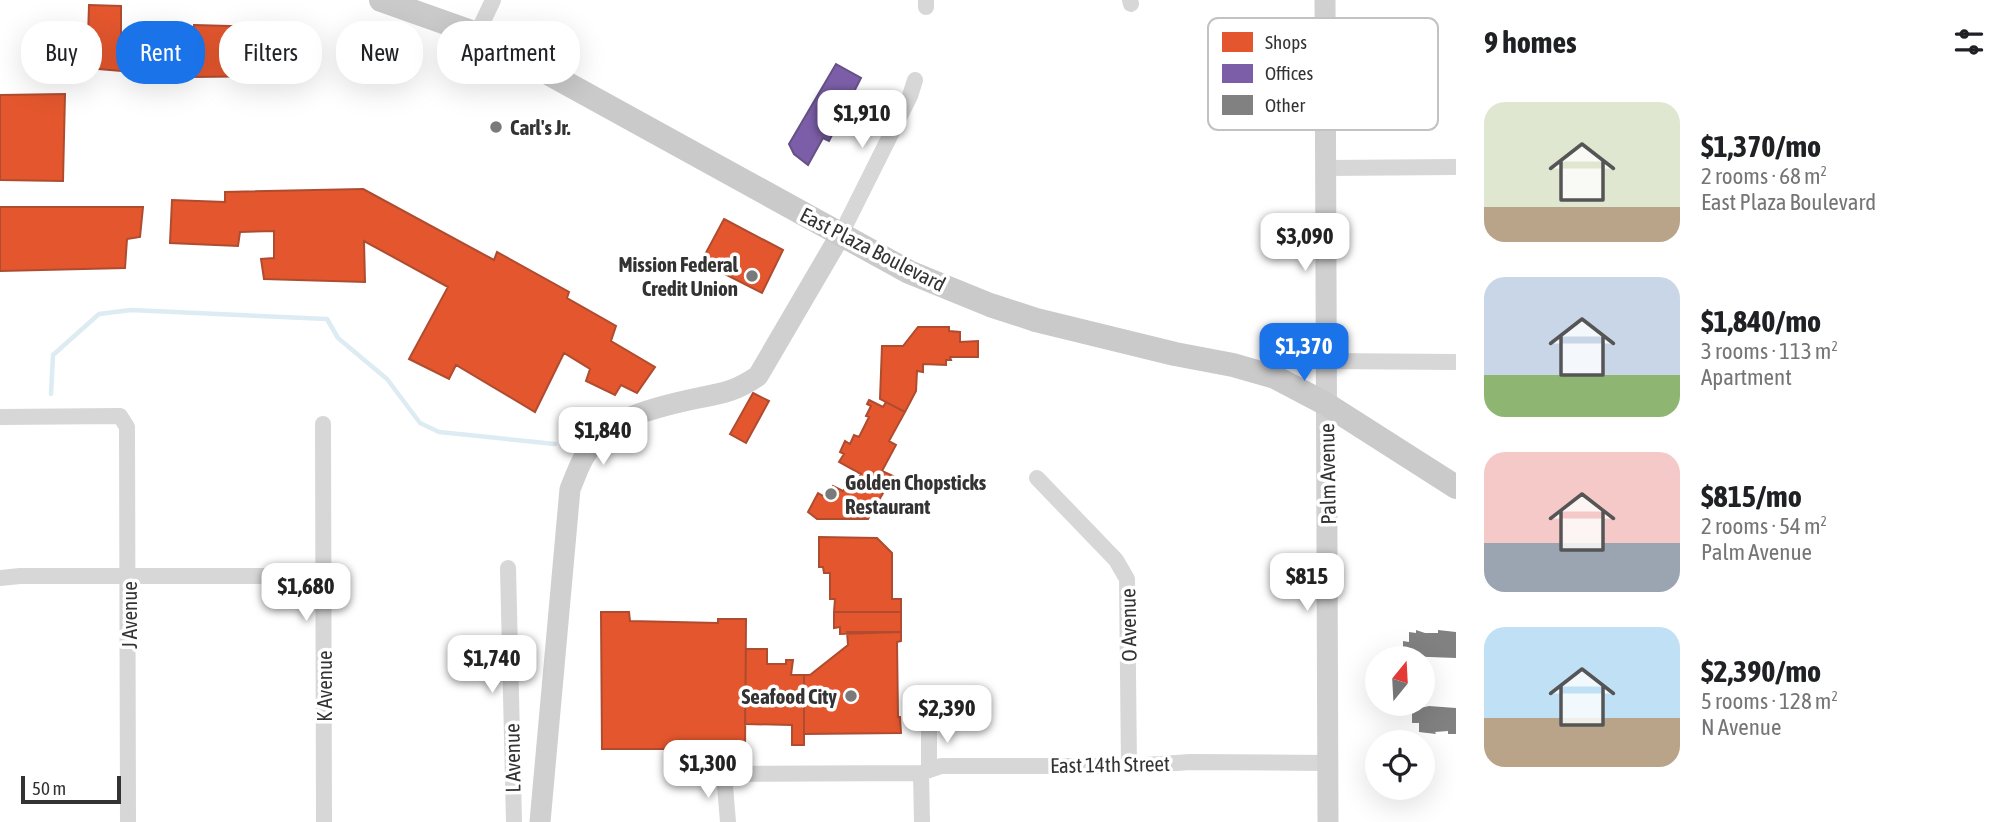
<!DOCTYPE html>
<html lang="en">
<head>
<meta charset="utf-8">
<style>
  body { margin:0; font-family:"Asap Condensed",sans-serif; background:#f2f2f2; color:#202124; height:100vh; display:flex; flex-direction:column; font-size:26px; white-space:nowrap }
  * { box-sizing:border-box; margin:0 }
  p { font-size:23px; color:#757577 }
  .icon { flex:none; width:38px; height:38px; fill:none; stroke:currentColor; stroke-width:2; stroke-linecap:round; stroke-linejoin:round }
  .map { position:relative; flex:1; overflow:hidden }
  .sheet { display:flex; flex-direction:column; background:#fff; width:560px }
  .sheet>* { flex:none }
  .guide { position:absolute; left:21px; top:21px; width:665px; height:63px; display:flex; gap:14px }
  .needle { width:46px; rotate:18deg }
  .fabs { position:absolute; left:1365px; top:646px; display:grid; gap:14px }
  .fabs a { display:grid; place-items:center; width:70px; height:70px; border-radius:50%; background:#fff; box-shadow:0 7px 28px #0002; font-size:35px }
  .scale { position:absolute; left:21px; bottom:18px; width:100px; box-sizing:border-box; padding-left:7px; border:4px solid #333; border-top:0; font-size:19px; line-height:24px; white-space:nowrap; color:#333; -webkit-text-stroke:5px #fff; paint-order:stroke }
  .price { position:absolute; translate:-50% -60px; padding:0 16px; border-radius:14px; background:#fff; color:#222; font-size:23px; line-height:46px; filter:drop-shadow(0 2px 4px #0008) }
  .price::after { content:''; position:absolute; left:50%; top:42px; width:21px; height:16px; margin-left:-10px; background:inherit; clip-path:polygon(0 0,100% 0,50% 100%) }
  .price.active { background:#1a73e8; color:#fff }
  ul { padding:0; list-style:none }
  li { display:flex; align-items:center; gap:21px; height:175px; padding:0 28px }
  li span { display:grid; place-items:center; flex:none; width:196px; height:140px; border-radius:21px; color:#555 }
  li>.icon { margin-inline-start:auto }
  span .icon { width:84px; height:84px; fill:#fffc; stroke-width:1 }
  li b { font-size:30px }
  h2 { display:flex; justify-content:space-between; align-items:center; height:84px; padding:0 28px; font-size:30px }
  .tag { padding:0 24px; border-radius:28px; background:#fff; box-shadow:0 7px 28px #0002; font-size:24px; line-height:63px }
  .tag.active { background:#1a73e8; color:#fff }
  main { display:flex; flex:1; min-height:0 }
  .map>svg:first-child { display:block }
  .shops { fill:#e4572e; stroke:#af4c30; stroke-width:2 }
  .offices { fill:#7b5ea7; stroke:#655184; stroke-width:2 }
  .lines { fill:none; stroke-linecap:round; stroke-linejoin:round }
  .stream { stroke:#ddebf3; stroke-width:4.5 }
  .building { fill:#818181 }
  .street { stroke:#d7d7d7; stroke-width:16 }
  .secondary { stroke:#d0d0d0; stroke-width:21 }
  .primary { stroke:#cacaca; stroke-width:24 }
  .poi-dot { fill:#7a7a7a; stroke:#fff; stroke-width:2.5 }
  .labels { text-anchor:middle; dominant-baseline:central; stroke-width:7; stroke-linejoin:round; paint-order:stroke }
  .poi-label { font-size:21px; font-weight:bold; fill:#333; stroke:#fff; text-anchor:start }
  .street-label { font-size:21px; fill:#333; stroke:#fff }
  .key { fill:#fff; stroke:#c2c2c2; stroke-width:2 }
  .key-label { font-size:19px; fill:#333 }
</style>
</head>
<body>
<main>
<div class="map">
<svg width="1456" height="822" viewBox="0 0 1456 822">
  <rect width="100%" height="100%" fill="#fff"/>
  <path class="shops" d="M89,5L121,6V71L87,68Z
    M194,25L264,27L268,76L192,77Z
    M65,94L63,181L0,180V95Z
    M363,189L494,260L497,252L569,292L567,298L616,326L611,341L655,367L637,393L621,385L615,395L586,381L590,369L564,353L535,412L456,365L449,379L409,359L448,287L364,241L365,282L264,279L261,259L274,258V231L240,232L238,246L170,243L172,200L225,202V192Z
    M0,207H143L140,237L127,239L125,268L0,271Z
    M724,219L783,250L762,293L701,262Z
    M918,327H949V331L960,332V342L978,341V357H950L951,360H946V365L923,364V372L917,371L916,391L905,412L880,399L882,346H903Z
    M753,393L769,401L746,443L730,434Z
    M869,400L883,407L886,402L905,412L889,441L896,445L882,471L893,476L868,519H817L808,512L818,493L827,498L833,486L843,491L845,489L851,492L861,474L839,462L844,454L840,452L845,441L850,444L854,435L859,437L869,417L866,416L871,406L867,404Z
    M819,537L877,538L892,553V599H901V612H834L835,599H830V573H824L823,567H819Z
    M601,612H629L630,621L718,623V619H746L745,749H602Z
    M834,612H901V632L840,634V627L834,628Z
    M847,632H901V641L897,642L898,717H900L901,733L804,734V675H810L848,645Z
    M746,649H767V664H786V660H793L791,675H804V745H792V725L745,724Z"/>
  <path class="offices" d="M836,64L861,78L829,141L823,138L808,165L794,154L789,144Z"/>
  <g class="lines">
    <path class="stream" d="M51,394L53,355L99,314L131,310L327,319L338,338L387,379L420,423L439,432L555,444"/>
  </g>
  <path class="building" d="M1416,630L1425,633H1438V630L1456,632V658L1403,656V641L1409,642V632L1416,633Z
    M1429,706L1456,708V734H1448V731L1435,732L1436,734L1419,732V723H1412V710Z"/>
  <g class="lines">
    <path class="street" d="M1130,0L1131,4
      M926,7V0
      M477,34L493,0
      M1326,168L1456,167
      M841,234L910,96L915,80
      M1325,361L1456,362
      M0,417L120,416L127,427L128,822
      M323,424L324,822
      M1037,478L1116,560L1127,579L1129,766
      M508,568L514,822
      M0,578L20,576H325
      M929,770V718
      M921,773L922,822
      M728,822L724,774L921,773L941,766H1129L1191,762L1329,763"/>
    <path class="secondary" d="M1325,0L1328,822
      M540,822L570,489C575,478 579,464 586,454C613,415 654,408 698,398C724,393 736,391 758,376L841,234"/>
    <path class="primary" d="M381,0L477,34L909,272L990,305L1036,320L1175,354L1233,365L1275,377L1326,404L1456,487"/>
  </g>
  <g class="poi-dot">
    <circle cx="496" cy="127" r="7"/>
    <circle cx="752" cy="276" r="7"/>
    <circle cx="831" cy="494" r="7"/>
    <circle cx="851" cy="696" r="7"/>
  </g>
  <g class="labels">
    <g class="poi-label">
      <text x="510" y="127">Carl's Jr.</text>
      <text x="738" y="264" text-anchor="end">Mission Federal<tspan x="738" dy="24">Credit Union</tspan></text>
      <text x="845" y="482">Golden Chopsticks<tspan x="845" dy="24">Restaurant</tspan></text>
      <text x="837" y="696" text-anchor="end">Seafood City</text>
    </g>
    <g class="street-label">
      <text transform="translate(873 249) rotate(27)">East Plaza Boulevard</text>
      <text transform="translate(1327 474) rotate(-91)">Palm Avenue</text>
      <text transform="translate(129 615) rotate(-90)">J Avenue</text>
      <text transform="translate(1128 625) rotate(-91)">O Avenue</text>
      <text transform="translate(324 686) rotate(-90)">K Avenue</text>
      <text transform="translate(512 758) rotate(-91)">L Avenue</text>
      <text transform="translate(1110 764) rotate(-1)">East 14th Street</text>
    </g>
  </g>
  <rect x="1208" y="18" width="230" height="112" rx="10" class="key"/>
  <rect x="1222" y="32" width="31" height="20" fill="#e4572e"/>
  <rect x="1222" y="64" width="31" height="19" fill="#7b5ea7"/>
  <rect x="1222" y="95" width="31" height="20" fill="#818181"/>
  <g class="key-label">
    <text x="1265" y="49">Shops</text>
    <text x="1265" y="80">Offices</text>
    <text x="1265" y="112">Other</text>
  </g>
</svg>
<div class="fabs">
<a><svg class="needle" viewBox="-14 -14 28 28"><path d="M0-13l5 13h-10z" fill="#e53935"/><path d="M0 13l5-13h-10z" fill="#757577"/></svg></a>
<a><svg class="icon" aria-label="locate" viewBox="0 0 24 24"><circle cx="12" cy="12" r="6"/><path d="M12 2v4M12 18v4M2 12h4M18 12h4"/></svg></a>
</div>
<div class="scale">50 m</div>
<b class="price" style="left:862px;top:150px">$1,910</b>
<b class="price" style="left:1305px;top:273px">$3,090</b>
<b class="price active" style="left:1304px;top:383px">$1,370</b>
<b class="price" style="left:603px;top:467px">$1,840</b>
<b class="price" style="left:1307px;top:613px">$815</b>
<b class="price" style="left:306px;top:623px">$1,680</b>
<b class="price" style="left:492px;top:695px">$1,740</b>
<b class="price" style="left:947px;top:745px">$2,390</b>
<b class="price" style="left:708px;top:800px">$1,300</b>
<div class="guide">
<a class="tag">Buy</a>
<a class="tag active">Rent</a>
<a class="tag">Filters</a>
<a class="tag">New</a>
<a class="tag">Apartment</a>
</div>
</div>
<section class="sheet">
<h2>9 homes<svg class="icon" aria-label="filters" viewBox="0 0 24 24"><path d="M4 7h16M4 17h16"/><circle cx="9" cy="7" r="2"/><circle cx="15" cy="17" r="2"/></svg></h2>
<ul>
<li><span style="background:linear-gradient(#dfe7d0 75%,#b9a48a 0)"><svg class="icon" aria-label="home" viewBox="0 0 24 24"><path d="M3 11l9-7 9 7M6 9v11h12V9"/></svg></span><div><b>$1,370/mo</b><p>2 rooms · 68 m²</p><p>East Plaza Boulevard</p></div></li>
<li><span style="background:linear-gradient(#c9d6e8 70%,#8fb573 0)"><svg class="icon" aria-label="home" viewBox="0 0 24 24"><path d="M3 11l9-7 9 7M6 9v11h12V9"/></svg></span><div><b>$1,840/mo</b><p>3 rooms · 113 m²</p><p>Apartment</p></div></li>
<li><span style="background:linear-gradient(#f6c9c9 65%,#9aa5b1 0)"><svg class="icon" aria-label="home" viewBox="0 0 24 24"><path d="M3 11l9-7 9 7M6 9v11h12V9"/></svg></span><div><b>$815/mo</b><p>2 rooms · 54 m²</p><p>Palm Avenue</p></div></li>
<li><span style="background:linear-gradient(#bfe0f5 65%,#b9a48a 0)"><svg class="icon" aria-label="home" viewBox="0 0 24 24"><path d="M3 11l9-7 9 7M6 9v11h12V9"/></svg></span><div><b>$2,390/mo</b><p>5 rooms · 128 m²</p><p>N Avenue</p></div></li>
</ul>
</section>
</main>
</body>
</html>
